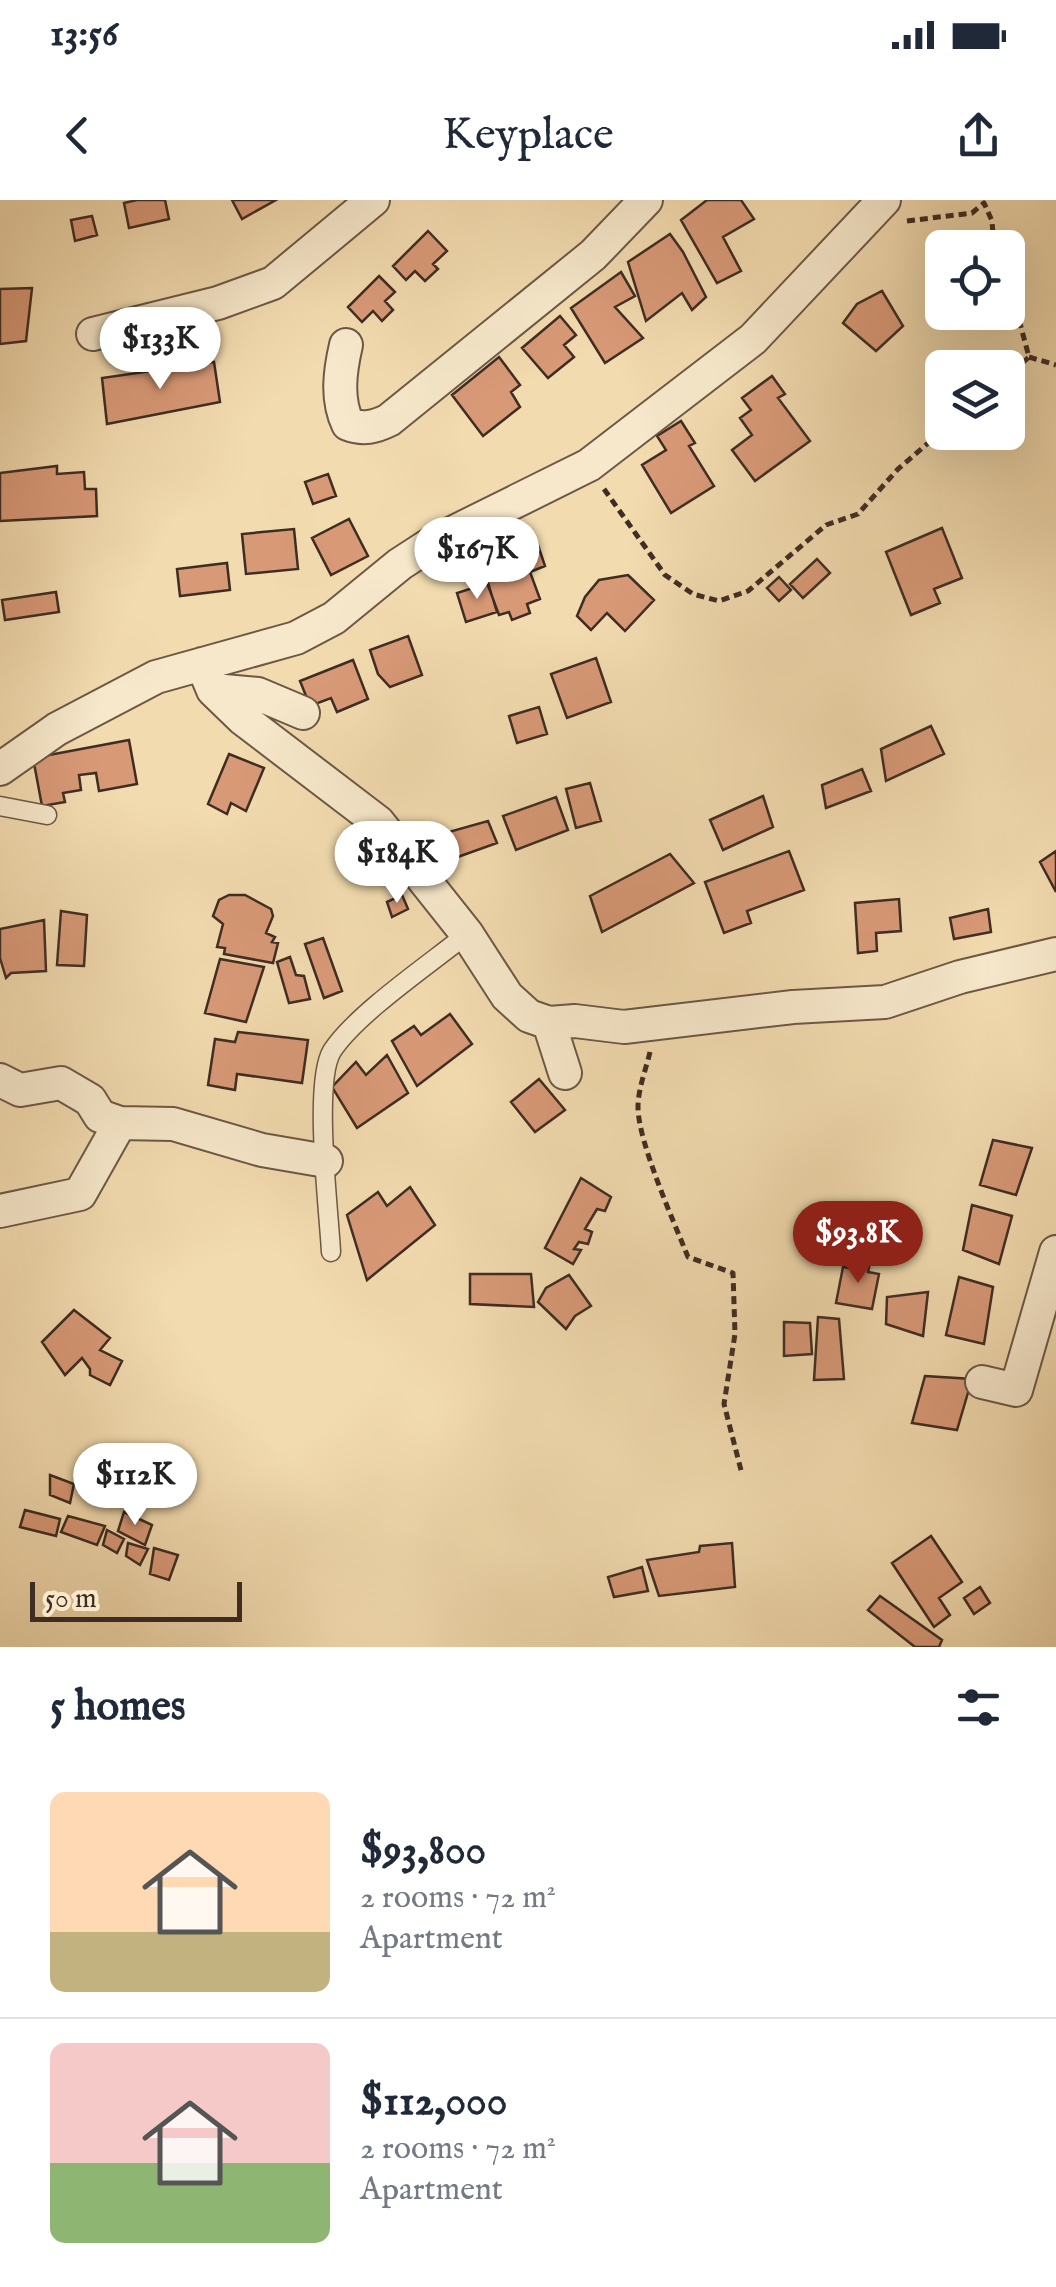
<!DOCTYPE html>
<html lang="en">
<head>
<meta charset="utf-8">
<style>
  body { margin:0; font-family:"IM FELL English",serif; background:#f6f6f7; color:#1f2937; height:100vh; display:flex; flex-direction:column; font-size:38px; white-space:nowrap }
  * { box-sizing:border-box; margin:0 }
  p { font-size:32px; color:#747a83 }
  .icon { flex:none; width:55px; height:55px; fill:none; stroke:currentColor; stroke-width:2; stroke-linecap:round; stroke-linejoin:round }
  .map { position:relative; height:1447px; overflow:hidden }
  .sheet { display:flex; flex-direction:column; background:#fff; flex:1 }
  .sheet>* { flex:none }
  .tools { position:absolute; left:925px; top:30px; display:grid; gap:20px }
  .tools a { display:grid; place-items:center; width:100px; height:100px; border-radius:15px; background:#fff; box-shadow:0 10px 40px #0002; font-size:50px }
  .scale { position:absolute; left:30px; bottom:25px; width:212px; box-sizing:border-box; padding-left:10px; border:5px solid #3f2c23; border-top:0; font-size:28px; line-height:35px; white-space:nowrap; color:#3f2c23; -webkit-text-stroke:8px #f7e8cb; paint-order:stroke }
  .price { position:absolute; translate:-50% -85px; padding:0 22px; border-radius:35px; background:#fff; color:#222; font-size:32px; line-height:65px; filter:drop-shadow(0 2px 5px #0008) }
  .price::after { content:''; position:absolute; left:50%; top:60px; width:30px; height:22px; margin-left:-15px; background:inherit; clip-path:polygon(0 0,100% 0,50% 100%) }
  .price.current { background:#8f2418; color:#fff }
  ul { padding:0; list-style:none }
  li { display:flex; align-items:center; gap:30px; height:250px; padding:0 50px }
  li+li { border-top:2px solid #e0e1e3 }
  li span { display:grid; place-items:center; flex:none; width:280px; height:200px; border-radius:15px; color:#555 }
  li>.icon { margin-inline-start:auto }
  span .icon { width:120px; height:120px; fill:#fffc; stroke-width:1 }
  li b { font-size:42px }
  h2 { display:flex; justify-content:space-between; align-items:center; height:120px; padding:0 50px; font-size:42px }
  .status { display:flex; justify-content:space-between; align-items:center; height:70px; padding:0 50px; background:#fff; direction:ltr }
  .status svg { height:28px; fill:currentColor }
  header { display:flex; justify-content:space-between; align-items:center; height:130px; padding:0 50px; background:#fff; font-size:45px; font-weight:600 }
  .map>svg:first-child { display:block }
  .building { fill:#d89977; stroke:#3f2c23; stroke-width:2.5 }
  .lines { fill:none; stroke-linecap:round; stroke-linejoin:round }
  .lane-casing { stroke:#6c5846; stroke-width:21 }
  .street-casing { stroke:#6c5846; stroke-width:36 }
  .path { stroke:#3f2c23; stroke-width:5; stroke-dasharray:8 5; stroke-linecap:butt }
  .lane { stroke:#f7e8cb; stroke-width:18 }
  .street { stroke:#f7e8cb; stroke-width:32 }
</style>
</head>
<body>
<div class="status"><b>13:56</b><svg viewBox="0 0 49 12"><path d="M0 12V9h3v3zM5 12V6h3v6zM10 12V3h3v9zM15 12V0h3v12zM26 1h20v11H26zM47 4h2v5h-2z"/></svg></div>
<header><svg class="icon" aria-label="back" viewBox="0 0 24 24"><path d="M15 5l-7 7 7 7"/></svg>Keyplace<svg class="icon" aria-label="share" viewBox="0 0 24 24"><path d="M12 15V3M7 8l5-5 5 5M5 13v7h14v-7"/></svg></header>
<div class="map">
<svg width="1056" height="1447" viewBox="0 0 1056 1447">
  <rect width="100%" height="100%" fill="#f2dbaf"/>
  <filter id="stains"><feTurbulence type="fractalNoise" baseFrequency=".002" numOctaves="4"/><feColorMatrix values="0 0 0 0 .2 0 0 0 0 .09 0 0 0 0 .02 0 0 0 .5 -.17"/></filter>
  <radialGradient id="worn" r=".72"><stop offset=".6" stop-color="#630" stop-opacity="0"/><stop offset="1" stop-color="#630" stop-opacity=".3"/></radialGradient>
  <path class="building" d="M137,0H165L169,19L129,28L124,3Z
    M232,0H276L242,19Z
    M707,0H741L754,19L723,37L741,71L717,83L681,20Z
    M92,16L97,35L75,41L71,20Z
    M428,31L447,51L433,64L438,69L425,81L415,71L406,80L393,66Z
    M670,34L683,52L706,97L692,110L682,93L646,121L628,62Z
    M621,72L635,96L615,107L643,138L605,163L571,108Z
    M379,76L395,92L385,101L393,110L382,121L373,111L362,122L348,107Z
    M32,88L26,141L0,144V89Z
    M882,91L903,126L876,151L843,123L857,104Z
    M560,116L576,135L564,145L574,157L548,178L522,148Z
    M499,157L520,185L511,192L520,207L483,236L452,195Z
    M214,162L220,202L107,224L102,178Z
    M772,176L785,194L778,198L810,241L755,281L732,250L752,235L740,218L751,210L742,198Z
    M681,221L695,243L689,246L714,286L671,313L642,265L666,250L657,236Z
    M57,266V274L84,272L85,289H96L97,316L0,321V273Z
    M328,274L336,296L313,304L305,282Z
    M349,319L368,356L331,375L312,338Z
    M942,328L962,378L934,389L940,403L911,415L886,352Z
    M294,329L298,369L246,374L242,334Z
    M522,339L525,346L537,342L545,366L530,372L540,399L527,404L530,413L512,420L509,412L499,415L477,356Z
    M817,359L830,373L803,398L790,384Z
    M227,363L230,390L180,396L177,369Z
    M628,375L654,400L625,431L607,413L591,430L577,416L585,397L599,380Z
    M779,377L791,390L779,401L767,388Z
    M488,383L497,412L466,422L457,393Z
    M56,392L59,412L5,420L2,400Z
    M408,436L422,475L390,487L378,474L370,450Z
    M596,458L611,502L567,518L551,474Z
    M353,460L368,499L337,512L331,498L310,506L300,481Z
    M539,507L547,534L517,543L509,516Z
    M931,526L944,554L886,581L881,549Z
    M129,540L137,584L99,591L96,573L79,575L81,590L63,593L65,602L42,606L33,558Z
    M229,554L264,568L246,611L231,603L227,614L208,604Z
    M862,569L871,591L826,608L822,585Z
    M590,583L601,621L576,628L566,589Z
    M763,596L773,627L723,650L710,620Z
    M556,597L568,630L516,650L503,616Z
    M488,621L497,643L452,659L445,633Z
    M789,651L804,690L747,711L751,723L724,733L705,682Z
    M1056,651V692L1040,662Z
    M670,654L694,683L602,732L590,696Z
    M229,695H245L271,709L273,716L266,733L275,737L272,742L278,743L273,763L224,754L225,748L217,747L223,724L213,716L219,700Z
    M402,695L408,709L392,717L387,702Z
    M899,699L901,731L876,733L877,751L858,753L855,703Z
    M988,709L991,732L954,739L950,718Z
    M61,711L87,715L84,766L57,765Z
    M44,720L46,771L11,773L6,778L0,758V729Z
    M323,738L342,791L324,798L305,744Z
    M290,757L296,775L304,776L310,799L289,803L277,762Z
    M220,759L264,767L246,822L205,813Z
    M450,814L472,844L417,886L392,841L414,826L421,835Z
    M238,832L308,840L302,883L237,874L235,890L208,885L215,839L235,842Z
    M387,855L408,893L357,928L332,887L356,862L366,875Z
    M539,879L565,910L535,932L511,902Z
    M993,940L1032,948L1016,995L980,985Z
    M581,978L611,997L605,1011L597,1009L585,1029L592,1032L588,1044L579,1042L574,1049L581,1050L573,1064L545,1048Z
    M410,987L435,1025L367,1080L347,1015L378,992L387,1006Z
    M972,1005L1012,1016L999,1064L963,1050Z
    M856,1061L870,1063L868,1072L879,1074L872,1109L836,1103L843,1067L854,1069Z
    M470,1074H531L534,1107L470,1104Z
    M569,1075L591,1106L575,1116L566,1129L538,1102L546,1088Z
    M959,1077L993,1087L984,1144L946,1135Z
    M928,1092L923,1136L886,1124L887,1097Z
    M74,1110L110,1138L100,1150L122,1161L110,1185L90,1175V1169L82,1158L65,1175L42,1142Z
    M818,1117L839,1119L844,1179L814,1180Z
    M784,1122L810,1123L812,1154L784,1156Z
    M925,1176L972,1179L957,1230L912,1223Z
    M50,1275L74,1284L70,1303L50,1295Z
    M25,1310L60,1319L56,1336L20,1327Z
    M124,1312L152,1325L145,1345L118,1331Z
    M68,1316L105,1326L97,1345L61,1332Z
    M107,1330L124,1339L117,1353L103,1345Z
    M931,1336L962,1382L939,1398L950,1415L934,1427L892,1363Z
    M128,1343L148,1349L140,1365L126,1356Z
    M732,1343L735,1387L659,1396L647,1360L699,1352L700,1346Z
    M154,1348L178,1355L169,1380L150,1374Z
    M642,1367L648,1391L614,1397L608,1377Z
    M980,1387L990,1403L974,1414L964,1398Z
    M880,1396L942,1440L939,1447H915L868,1410Z"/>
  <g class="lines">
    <g class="lane-casing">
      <path id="lane" d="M0,606L47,615
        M331,1052C329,1012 313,882 332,851C356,814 431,763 467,734"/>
    </g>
    <g class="street-casing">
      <path id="street" d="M93,134L218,103L273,83L373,0
        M346,145C340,171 336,199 348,224C363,230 375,227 389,220L593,55L646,0
        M202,464L213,490L243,519L378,622L467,734L507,796L529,816L549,823L575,821L624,827L793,807L885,802L960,777L1056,754
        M213,490L258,494L303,513
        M0,569L57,529L156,477L296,438L334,418L400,364L434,342L589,265L753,139L884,0
        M549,823L565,873
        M0,880L20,890L61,883L90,900L100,916L120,923
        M0,1011L80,994L120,923L173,924L262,950L326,961
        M982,1182L1016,1190L1056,1052"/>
    </g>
    <path class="path" d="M907,21L972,13L984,3L992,21L994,48
      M1008,97L1017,112L1029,157L1008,176
      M1029,157L1056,165
      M604,289L665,375L693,394L719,401L748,391L826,325L858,314L898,269L942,231
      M650,852C646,869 638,889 638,907C638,942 674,1022 688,1057L733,1073L735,1134L724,1204L742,1274"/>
    <use href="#lane" class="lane"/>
    <use href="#street" class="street"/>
  </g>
  <rect width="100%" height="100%" filter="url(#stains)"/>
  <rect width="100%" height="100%" fill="url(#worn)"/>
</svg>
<div class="tools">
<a><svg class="icon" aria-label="locate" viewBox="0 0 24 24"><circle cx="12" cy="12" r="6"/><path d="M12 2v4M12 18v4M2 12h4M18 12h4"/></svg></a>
<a><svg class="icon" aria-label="layers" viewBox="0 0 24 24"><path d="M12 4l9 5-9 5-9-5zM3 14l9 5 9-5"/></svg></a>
</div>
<div class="scale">50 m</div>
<b class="price" style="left:160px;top:192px">$133K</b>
<b class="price" style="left:477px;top:402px">$167K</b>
<b class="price" style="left:397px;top:706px">$184K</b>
<b class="price current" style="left:858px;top:1086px">$93.8K</b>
<b class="price" style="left:135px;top:1328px">$112K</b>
</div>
<section class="sheet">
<h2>5 homes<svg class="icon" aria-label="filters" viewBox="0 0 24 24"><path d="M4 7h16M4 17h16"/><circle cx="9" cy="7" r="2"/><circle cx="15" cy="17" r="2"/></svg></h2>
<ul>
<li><span style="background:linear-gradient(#ffd9b3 70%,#c2b280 0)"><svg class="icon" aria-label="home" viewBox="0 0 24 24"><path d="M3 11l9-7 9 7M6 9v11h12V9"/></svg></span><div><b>$93,800</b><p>2 rooms · 72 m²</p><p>Apartment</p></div></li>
<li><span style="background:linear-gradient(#f6c9c9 60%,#8fb573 0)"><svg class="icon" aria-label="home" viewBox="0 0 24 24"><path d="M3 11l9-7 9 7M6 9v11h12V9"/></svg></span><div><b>$112,000</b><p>2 rooms · 72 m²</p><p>Apartment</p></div></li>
</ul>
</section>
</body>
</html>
